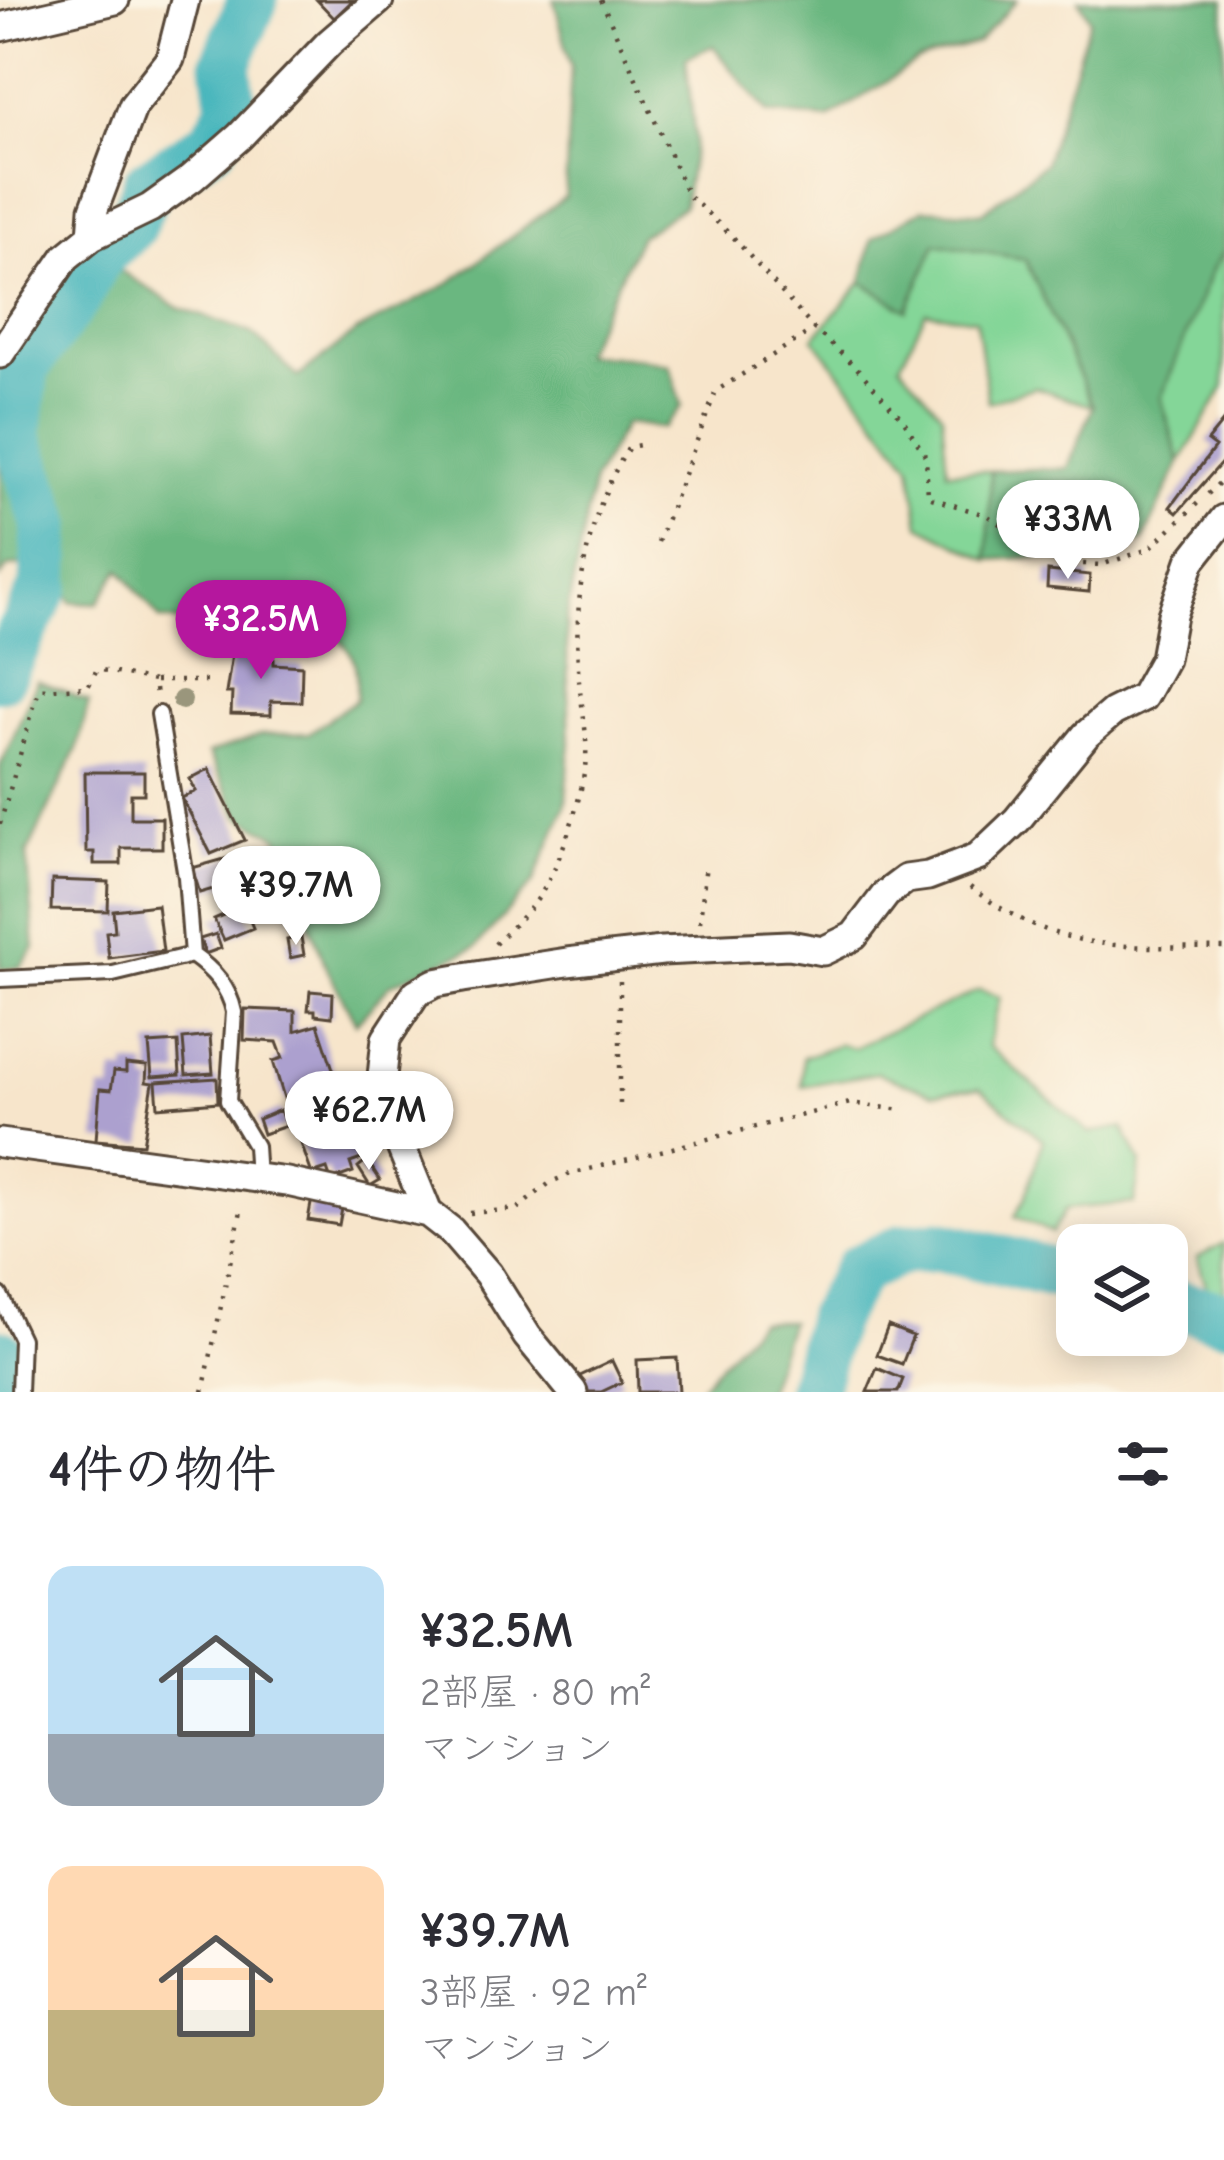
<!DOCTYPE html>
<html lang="ja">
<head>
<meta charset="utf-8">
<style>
  body { margin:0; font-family:"Comic Neue","Klee One",sans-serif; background:#f2f2f3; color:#2b2b33; height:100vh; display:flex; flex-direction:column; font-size:45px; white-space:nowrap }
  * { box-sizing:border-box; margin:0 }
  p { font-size:39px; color:#7c7c81 }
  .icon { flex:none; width:66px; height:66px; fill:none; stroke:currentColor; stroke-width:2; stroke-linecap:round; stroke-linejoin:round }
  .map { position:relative; height:1392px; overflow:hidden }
  .side { display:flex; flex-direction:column; background:#fff; flex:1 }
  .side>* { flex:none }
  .controls { position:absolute; left:1056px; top:1224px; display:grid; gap:24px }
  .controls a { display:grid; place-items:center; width:132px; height:132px; border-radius:24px; background:#fff; box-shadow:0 6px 30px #0003; font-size:60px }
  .price { position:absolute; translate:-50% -102px; padding:0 27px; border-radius:42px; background:#fff; color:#222; font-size:39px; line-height:78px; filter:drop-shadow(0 3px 6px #0008) }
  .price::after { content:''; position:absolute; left:50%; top:72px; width:36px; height:27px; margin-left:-18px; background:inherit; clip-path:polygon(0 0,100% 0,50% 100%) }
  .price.active { background:#b5179e; color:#fff }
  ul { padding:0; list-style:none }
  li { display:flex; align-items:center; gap:36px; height:300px; padding:0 48px }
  li span { display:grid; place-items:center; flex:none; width:336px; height:240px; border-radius:24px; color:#555 }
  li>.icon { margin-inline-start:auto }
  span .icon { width:144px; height:144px; fill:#fffc; stroke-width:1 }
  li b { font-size:51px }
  h2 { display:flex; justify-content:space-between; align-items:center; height:144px; padding:0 48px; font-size:51px }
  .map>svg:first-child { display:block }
  .green { fill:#84d698; stroke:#60805b; stroke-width:3 }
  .forest { fill:#6bb780; stroke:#53704f; stroke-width:3 }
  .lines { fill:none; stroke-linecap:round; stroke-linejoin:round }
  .river { stroke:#45b5bc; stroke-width:51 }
  .building { fill:#aca0cf }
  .lane-casing { stroke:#574638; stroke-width:20 }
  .street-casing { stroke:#574638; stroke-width:33 }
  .path { stroke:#574638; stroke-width:4.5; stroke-dasharray:3 9; stroke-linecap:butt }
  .lane { stroke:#fff; stroke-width:14 }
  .street { stroke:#fff; stroke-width:27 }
  .tree { fill:#9a967c }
</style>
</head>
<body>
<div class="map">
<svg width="1224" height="1392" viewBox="0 0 1224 1392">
  <rect width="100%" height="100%" fill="#fcf5e5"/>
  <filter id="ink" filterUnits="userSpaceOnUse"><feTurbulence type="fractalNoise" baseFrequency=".00833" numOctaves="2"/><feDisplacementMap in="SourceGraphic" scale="24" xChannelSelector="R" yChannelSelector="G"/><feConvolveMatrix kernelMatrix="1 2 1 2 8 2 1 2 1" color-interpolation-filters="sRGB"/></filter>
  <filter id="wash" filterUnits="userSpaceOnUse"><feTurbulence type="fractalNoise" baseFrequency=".004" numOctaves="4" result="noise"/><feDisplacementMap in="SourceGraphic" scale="48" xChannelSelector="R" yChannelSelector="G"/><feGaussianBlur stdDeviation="2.7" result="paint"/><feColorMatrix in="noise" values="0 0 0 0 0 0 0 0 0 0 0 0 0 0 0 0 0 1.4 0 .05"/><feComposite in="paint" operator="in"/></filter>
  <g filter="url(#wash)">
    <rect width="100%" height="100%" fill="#f7e5cb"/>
    <path class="green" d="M936,244L1026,259L1093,407L1035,387L988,402L976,319L926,312L900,364L942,414L947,471H991L988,560L920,525L911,465L814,338L862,282L907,309Z
      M1224,250V387L1180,463L1161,398L1211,272Z
      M979,990L1000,997L988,1046L1089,1133L1123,1127L1141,1163L1134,1203L1066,1209L1052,1233L1015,1216L1026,1196L1043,1140L980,1088L933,1093L877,1073L802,1086L803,1057L840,1044L853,1048Z
      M1224,1243V1342L1197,1258Z"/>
    <path class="forest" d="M554,0H1017L977,43L918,61L828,119L768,113L713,46L686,58L695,140L683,206L640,236L582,354L641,358L670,365L682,406L664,428L625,423L593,481L566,620L570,744L566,804L534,882L475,948L391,984L356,1023L326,967L278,837L240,817L208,754L260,735L309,733L356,700C358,658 355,647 317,625C264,636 213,629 160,619L120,569L98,603L71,602L52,559L8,567L0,578V377L72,272L121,271L179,308L252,333L298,377L356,332L448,284L565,197L571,66Z
      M1079,0H1224V250L1211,272L1161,398L1180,463L1143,541L1099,553L988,560L991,471L1068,468L1093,406L1025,259L936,244L907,310L862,282L872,239L923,209L982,213L1045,163L1090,19Z
      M37,681L89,702L77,749L27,854L35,948L21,967L0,969V767Z
      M758,1321H790L766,1392H702V1384Z"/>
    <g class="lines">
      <path class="river" d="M0,676L45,586L47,523L16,435L24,367L77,296L94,261L131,226L148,184L213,142L232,109L226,64L253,0
        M1167,1302L1224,1317
        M0,1354V1374
        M811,1392L830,1319L859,1269L903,1249L939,1246L1077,1278"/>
    </g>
    <g id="blocks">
      <path class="building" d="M317,0H353L334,18Z
        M1224,420V460L1177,513L1170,507L1215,447L1207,441Z
        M1048,571L1090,575L1089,592L1047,588Z
        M233,648L273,650V664L302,666L301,702L271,701V715L231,714L232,693H226Z
        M209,769L245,840L211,854L182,798L196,791L190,779Z
        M85,772H144V794H131V818H162V848H121V864H94V852H86Z
        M242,854L247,871L235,875L237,882L200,893L192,868Z
        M52,880L109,882L108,911L51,910Z
        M157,905L163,951L109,958L106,932L115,931L113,910Z
        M244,906L253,928L224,940L214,919Z
        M216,934L221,948L205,954L200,939Z
        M301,937L304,955L290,958L287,940Z
        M310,991L333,993L332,1017L315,1015V1010H308Z
        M245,1009L295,1011V1031L318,1024L338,1084L285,1101L273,1061L283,1058L277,1042L244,1040Z
        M210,1036L213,1073L186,1075L183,1039Z
        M178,1042L180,1075L152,1077L149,1044Z
        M126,1064L147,1066L146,1082L153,1083L143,1144L96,1140L100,1089L111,1090L114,1071L126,1072Z
        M217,1078L218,1102L158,1107L156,1082Z
        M340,1092L364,1158L350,1163L353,1172L331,1180L327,1169L312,1174L294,1124L303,1121L298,1107Z
        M280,1110L286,1126L263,1134L258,1119Z
        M367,1160L380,1180L370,1186L358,1167Z
        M312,1198L343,1203L339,1225L308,1220Z
        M888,1326L913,1336L902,1364L877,1355Z
        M677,1358L679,1392H638L637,1360Z
        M612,1361L622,1382L601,1392H583L576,1378Z
        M877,1368L903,1379L898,1392H867Z"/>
    </g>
  </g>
  <g filter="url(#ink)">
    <use href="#blocks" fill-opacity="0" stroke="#574638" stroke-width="3"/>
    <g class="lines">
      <g class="lane-casing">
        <path id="lane" d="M159,714L186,877L192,955
          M0,979L113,974L192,955C213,970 229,987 234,1012L228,1101L255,1146L257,1178
          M0,1295L21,1339L19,1392"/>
      </g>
      <g class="street-casing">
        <path id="street" d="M0,27L115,0
          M92,236L94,209L133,106L170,59L185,0
          M0,354L66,257L92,236L150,208L192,178L239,137L329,43L379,0
          M0,1143L287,1182L428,1213L451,1231L488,1274L527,1336L573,1392
          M428,1213L380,1095L386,1039L416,993L435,983L463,978L567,962L662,951L789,945L823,951L854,936L886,894L906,879L928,876L978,857L1017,820L1086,735L1113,712L1143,697L1164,659L1172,615L1191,561L1224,519"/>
      </g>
      <path class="path" d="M601,0L688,195L734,238L814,329L856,367L904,421L926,457L928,497L988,516L1027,543L1067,563L1101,565L1149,549L1199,502
        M1208,494L1224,478
        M658,542L716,391L814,329
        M155,681H209
        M0,824L39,689L88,687L97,669L154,681L156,696
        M970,887C1059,954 1120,946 1224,948
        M700,922L706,863
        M495,944C509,929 527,914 539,897C560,865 583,797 586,758C588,728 579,697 578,667C574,590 588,512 629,447L646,444
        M620,981V1105
        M470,1213L517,1209L551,1182L570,1174L850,1103L902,1110
        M203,1392L242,1206"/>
      <use href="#lane" class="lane"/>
      <use href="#street" class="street"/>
    </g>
    <circle class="tree" cx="182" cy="700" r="10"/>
  </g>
</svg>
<div class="controls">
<a><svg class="icon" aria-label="layers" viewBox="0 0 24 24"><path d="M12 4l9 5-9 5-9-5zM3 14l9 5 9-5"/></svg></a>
</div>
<b class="price" style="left:1068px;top:582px">¥33M</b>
<b class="price active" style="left:261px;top:682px">¥32.5M</b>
<b class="price" style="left:296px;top:948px">¥39.7M</b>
<b class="price" style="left:369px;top:1173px">¥62.7M</b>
</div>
<section class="side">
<h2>4件の物件<svg class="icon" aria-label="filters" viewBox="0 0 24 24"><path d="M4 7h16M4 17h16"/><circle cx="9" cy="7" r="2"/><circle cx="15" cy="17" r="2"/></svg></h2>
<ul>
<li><span style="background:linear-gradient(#bfe0f5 70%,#9aa5b1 0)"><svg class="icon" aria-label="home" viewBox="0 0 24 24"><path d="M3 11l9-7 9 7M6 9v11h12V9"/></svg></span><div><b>¥32.5M</b><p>2部屋 · 80 m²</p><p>マンション</p></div></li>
<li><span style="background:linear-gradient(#ffd9b3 60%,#c2b280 0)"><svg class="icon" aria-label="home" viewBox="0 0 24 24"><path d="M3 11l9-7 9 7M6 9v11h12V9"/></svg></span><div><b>¥39.7M</b><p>3部屋 · 92 m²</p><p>マンション</p></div></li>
</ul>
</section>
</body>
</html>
